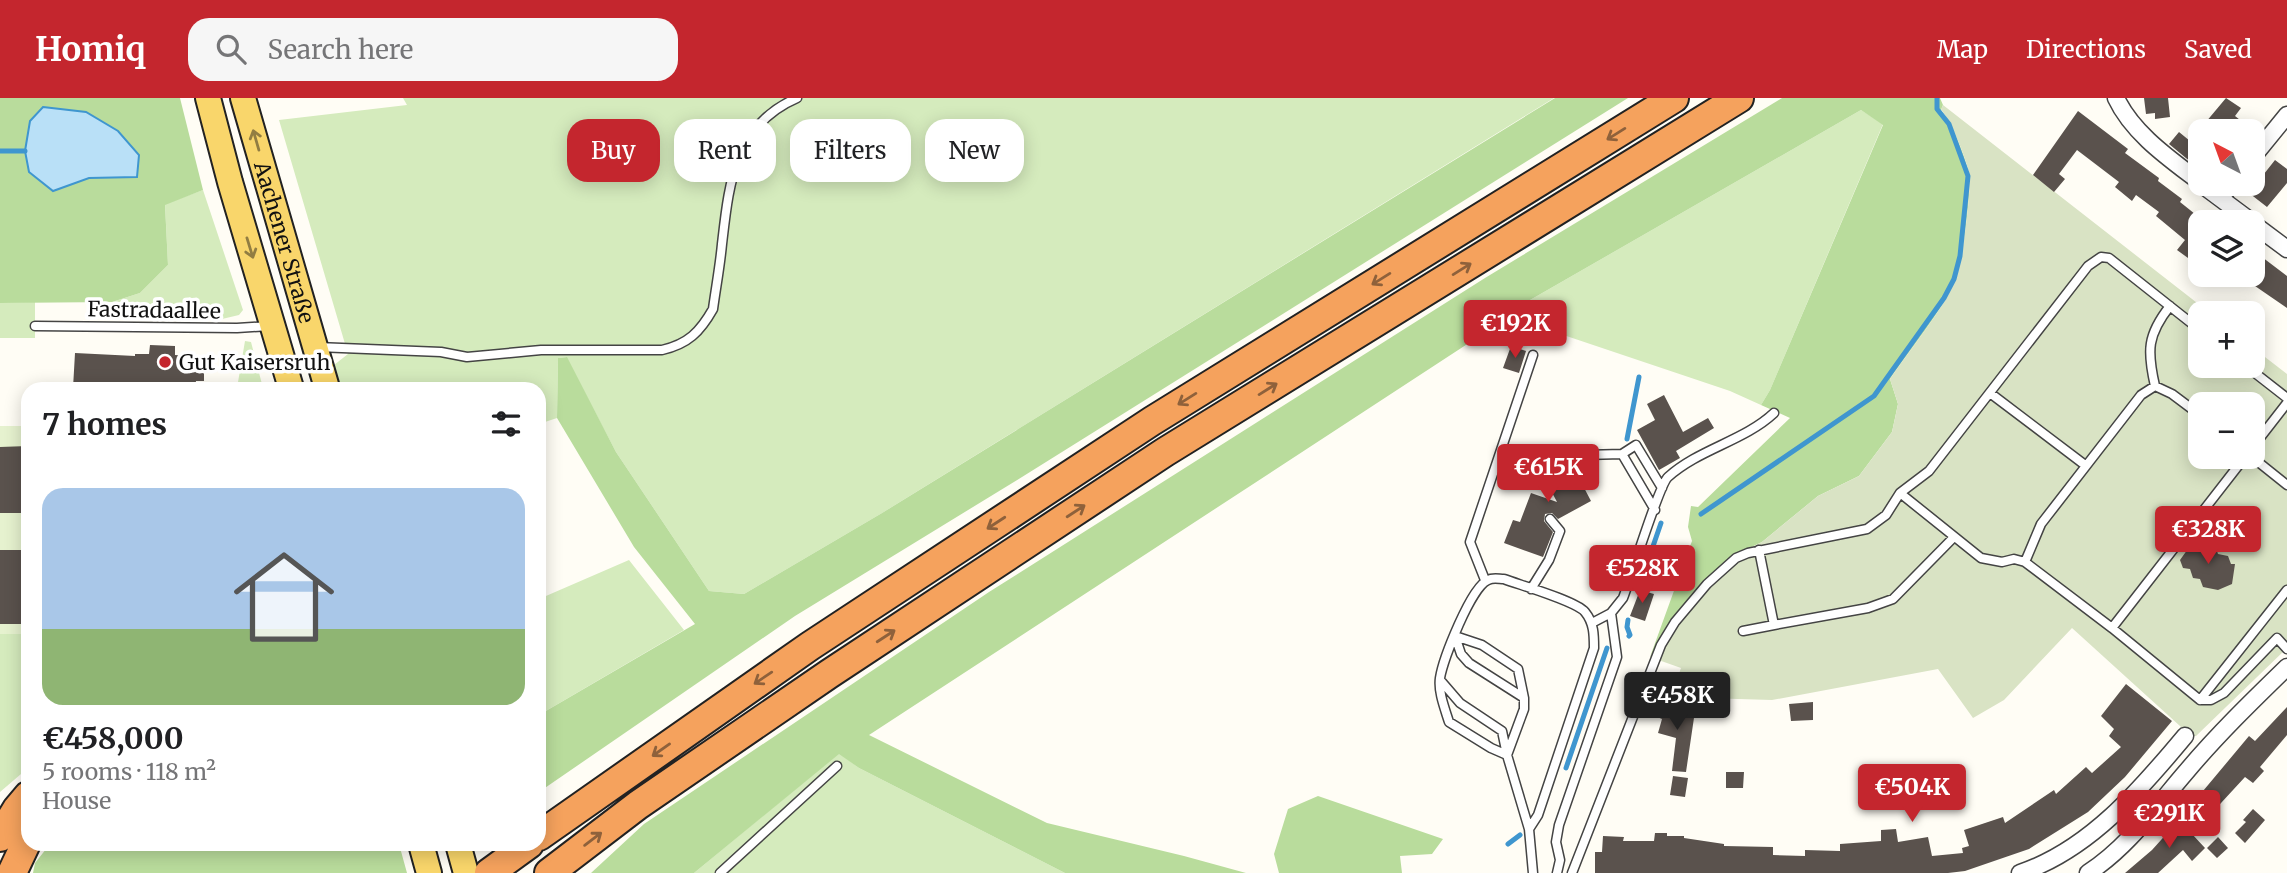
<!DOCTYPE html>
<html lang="en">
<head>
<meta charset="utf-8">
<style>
  body { margin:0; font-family:Merriweather,serif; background:#f6f6f6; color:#202124; height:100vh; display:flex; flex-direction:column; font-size:26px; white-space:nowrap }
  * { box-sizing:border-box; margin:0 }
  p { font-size:23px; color:#757577 }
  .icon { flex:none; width:38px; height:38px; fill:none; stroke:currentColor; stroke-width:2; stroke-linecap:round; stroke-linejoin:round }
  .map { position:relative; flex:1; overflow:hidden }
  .sheet { position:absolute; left:21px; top:284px; width:525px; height:469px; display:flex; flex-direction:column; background:#fff; border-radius:21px; box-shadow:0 4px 18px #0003 }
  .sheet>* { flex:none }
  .top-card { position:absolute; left:567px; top:21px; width:665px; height:63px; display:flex; gap:14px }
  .needle { width:46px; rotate:319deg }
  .controls { position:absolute; left:2188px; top:21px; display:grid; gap:14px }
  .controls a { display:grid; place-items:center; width:77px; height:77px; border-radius:14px; background:#fff; box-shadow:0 4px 18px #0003; font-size:35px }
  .price { position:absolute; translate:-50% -60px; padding:0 16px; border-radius:7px; background:#c4262e; color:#fff; font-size:23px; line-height:46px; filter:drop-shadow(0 2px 4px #0008) }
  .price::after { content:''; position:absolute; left:50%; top:42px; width:21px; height:16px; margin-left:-10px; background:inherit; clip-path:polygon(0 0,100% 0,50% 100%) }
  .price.active { background:#222; color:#fff }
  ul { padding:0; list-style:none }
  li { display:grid; align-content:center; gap:14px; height:371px; padding:0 21px }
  li span { display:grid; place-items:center; height:217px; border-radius:21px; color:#555 }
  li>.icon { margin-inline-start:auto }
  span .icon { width:126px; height:126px; fill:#fffc; stroke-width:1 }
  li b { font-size:30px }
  h2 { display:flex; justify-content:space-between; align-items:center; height:84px; padding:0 21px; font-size:30px }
  .tag { padding:0 24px; border-radius:21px; background:#fff; box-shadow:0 4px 18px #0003; font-size:24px; line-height:63px }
  .tag.active { background:#c4262e; color:#fff }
  header { display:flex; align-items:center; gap:42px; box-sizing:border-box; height:98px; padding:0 35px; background:#c4262e; color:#fff }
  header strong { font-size:33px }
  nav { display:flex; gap:38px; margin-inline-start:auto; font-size:24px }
  .search { width:490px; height:63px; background:#f6f6f6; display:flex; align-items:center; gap:18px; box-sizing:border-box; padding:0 24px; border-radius:21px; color:#757577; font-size:26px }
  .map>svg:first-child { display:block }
  .green { fill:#d5ebbd }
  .forest { fill:#b9dc9c; fill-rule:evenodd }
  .cemetery { fill:#d9e3c4; fill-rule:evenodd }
  .pitch { fill:#e6f2cf }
  .water { fill:#b9e0f7; stroke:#3f96cf; stroke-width:2 }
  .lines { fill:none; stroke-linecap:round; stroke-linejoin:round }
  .stream { stroke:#3f96cf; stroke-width:5 }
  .building { fill:#5a524d }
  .service-casing { stroke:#444; stroke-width:11 }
  .minor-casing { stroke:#444; stroke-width:19 }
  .primary-casing { stroke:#222; stroke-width:28 }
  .motorway-casing { stroke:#222; stroke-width:32 }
  .service { stroke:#fff; stroke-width:8 }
  .minor { stroke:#fff; stroke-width:16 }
  .primary { stroke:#f9d66b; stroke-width:24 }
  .motorway { stroke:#f5a25d; stroke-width:28 }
  .oneway { stroke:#8e613b }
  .oneway2 { stroke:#917d42 }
  .poi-dot { fill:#c4262e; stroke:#fff; stroke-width:2.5 }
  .labels { text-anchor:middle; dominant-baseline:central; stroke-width:7; stroke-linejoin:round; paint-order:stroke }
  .street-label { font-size:21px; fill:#111; stroke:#fff }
  .poi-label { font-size:21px; fill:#111; stroke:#fff; text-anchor:start }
</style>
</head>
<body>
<header>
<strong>Homiq</strong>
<div class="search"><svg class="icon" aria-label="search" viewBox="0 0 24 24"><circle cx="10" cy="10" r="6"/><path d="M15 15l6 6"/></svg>Search here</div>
<nav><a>Map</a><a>Directions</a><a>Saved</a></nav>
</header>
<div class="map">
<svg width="2287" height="775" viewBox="0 0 2287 775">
  <rect width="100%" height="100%" fill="#fffdf5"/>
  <path class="green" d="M403,0H1554L882,415L744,496L709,493L616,354L566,259L558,260L557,320L545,324L539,342V290H341L334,267L348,256L279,22L407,7Z
    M1861,12L1883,26L1770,292L1761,307L1730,293L1504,217Z
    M203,92L243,212L239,217L222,221H112V204L140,195L168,167L165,106Z
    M35,204V240H0V205Z
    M245,243L251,244L263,290H237Z
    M629,462L684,532L539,617V501Z
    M0,536H28V670L0,694Z
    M839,655L859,670L1065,775H694Z"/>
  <path class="forest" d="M0,0H180L203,92L165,107L168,167L140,195L112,204L0,205ZM29,74L136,79L88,80L53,93Z
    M1555,0H1628L1022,379L795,518L539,694V617L695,526L634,449L557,320L558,260L567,259L616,354L709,493L744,496L882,415Z
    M1782,0H1940L1943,7L1941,12C1953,29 1964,54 1969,76C1972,91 1962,167 1955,182C1942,214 1910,251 1890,281L1898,306L1892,334L1859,378L1818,398L1762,444L1729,460L1711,476L1679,512L1650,559L1692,443L1688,429L1691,408L1698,409L1790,320L1761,307L1770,292L1883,27L1861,12L1504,217L1486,211L1475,241L869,637L1047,725L1184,758L1246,775H1065L859,670L839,656L694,775H591L644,726L989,494L1485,180Z
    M1318,698L1443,741L1432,756L1400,758L1402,775H1279L1274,756L1288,711Z
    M50,746H399L407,775H33L35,765Z"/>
  <path class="cemetery" d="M1943,7L2210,215H2200V268H2252V249L2287,276V550L2196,638H2191L2072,530L2004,602L1973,620L1938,571L1772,602L1671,599L1681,570L1650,559L1679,512L1711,476L1729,460L1762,444L1818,398L1859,378L1892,334L1898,306L1890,281C1910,251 1942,214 1955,182C1962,167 1972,91 1969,75C1964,54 1953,29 1941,11ZM2200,306H2252V359H2200Z"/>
  <path class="pitch" d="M0,328H28V536H0Z"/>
  <path class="water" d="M43,9L86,14L118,33L139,57L137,79L89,80L53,93L29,74L25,53L30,23Z"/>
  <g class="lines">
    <path class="stream" d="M0,53H25
      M1627,341L1639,279
      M1701,416L1874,298L1944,200L1954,181L1960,158L1968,78L1949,26L1937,11V0
      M1640,486L1661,425
      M1628,522L1627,529L1630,537L1629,538
      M1566,670L1607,550
      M1508,746L1520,737"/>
  </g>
  <path class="building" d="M2144,0H2168L2170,19L2155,21V15L2146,16Z
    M2226,0L2241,10L2235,18L2254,33H2200V55L2192,65L2169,46L2179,34L2190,43Z
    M2078,13L2128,51L2125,55L2159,80L2158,83L2182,101L2180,104L2200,120V154L2195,150L2188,160L2177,152L2185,142L2156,118L2159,114L2136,97L2132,103L2115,89L2119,84L2077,52L2059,76L2065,81L2054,94L2033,77Z
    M2275,62L2287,71V85L2267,109L2249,95Z
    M2258,156L2287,178V210L2239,177H2252V163Z
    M150,247L175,248V257L196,258V270H204V283H196L195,290H73L75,255L135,258V256H149Z
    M1511,248L1526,253L1519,275L1503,270Z
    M1664,297L1683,334L1708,320L1714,330L1676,353L1680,360L1659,372L1637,332L1655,322L1647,306Z
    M28,348V415H0V349Z
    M1562,348L1591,403L1558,421L1552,415L1545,416L1544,423L1553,434L1543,459L1504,445L1513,422L1520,424L1531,395L1557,404L1535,362Z
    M2195,441L2205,443L2206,448L2216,450L2218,456L2228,458L2231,466H2235L2232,486L2218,492L2203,489L2200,481L2193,480L2190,471L2183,470L2180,462Z
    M0,452H28V526H0Z
    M1640,492L1654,496L1645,523L1630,518Z
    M2126,586L2172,623L2125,679L2088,714L2029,751L1965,773L1948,775H1595V754H1602L1603,738L1624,739L1623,743H1654L1655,735H1667V738H1684V740L1724,746V748L1773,749V757L1805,758V752L1840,753V746L1881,743V732L1896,731L1898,744L1928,739L1932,758L1963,755L1962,750L1969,748L1964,732L2003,719L2005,725L2054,692L2056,696L2086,669L2092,675L2121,649L2109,638L2114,631L2101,618Z
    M1659,604L1695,613L1686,674L1672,673L1676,640L1658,635L1662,621L1655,618Z
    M1813,604V622L1791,623L1789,606Z
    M2287,609V637L2260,669L2264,673L2253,685L2245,679L2209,718L2193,705L2249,638L2255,643Z
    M1726,674H1744L1743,690H1726Z
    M1673,678L1688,680L1685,699L1670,697Z
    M2253,711L2265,722L2245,745L2235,735L2246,724L2243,722Z
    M2179,722L2205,750L2192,763L2183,752L2158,775H2125L2152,752Z
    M2218,739L2228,750L2217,760L2207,750Z"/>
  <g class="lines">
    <g class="service-casing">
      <path id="service" d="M35,228L237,230L270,228
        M317,249L441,254L467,259L541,252H662C688,246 700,234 713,211C716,189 720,168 722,146C729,86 734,27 797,0
        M2246,268L2287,300
        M2155,288C2147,253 2147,237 2170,208
        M1990,295L2085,367
        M2252,350L2287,305
        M1622,356L1636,347L1662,390
        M1584,357L1622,356L1655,412
        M2252,359L2287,387
        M1900,395L1981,460L2002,464L2014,461L2025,464L2112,530L2200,602H2211L2224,595L2277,540L2287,551
        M1759,452L1774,527L1868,510L1893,501L1954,439
        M2025,464L2041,426L2141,297L2155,288L2172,296L2200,317
        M1485,482L1470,444L1533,257
        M1531,491L1549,462L1560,433L1550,421
        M1592,525L1611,515L1623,500C1630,482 1659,387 1668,379C1699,351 1744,343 1774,315
        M2112,530L2245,359
        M1743,533L1774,527
        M1455,538L1482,547L1518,571L1524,600
        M1441,583L1460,605L1502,633L1507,657L1524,611V600L1469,565L1461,556L1455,538
        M2200,602L2287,492
        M1529,731L1507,657L1491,650L1449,624C1445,611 1438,594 1440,580C1443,561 1471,489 1488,482C1493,479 1499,481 1504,481C1520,487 1576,503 1585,514C1594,525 1594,537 1594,550L1538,717L1529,731L1533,775
        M720,775L837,668
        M1557,775L1560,762L1556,744L1559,727L1617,559L1611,515
        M1572,775L1661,547L1675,524L1707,486L1736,460L1748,455L1867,431L1886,417L1900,395L1929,373L2088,168L2101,159L2109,160L2200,232"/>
    </g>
    <g class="minor-casing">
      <path id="minor" d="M2116,0C2133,36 2170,61 2200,84
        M2252,60L2287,17
        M2201,86L2252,124
        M2220,100L2232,86
        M2252,125L2287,151
        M2020,775C2089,752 2140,692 2185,638
        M2088,775C2128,749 2155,710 2186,674C2217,637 2252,603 2287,569"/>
    </g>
    <g class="primary-casing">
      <g id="primary">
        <path d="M208,0L230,84L291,290"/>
        <path id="s1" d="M243,0L327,290"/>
        <path d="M421,746L429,775"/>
        <path d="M458,746L466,775"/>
      </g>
    </g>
    <g class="motorway-casing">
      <path id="motorway" d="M539,738L810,548L1152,323L1674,0
        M0,739L17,711L28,698
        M12,775L28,741
        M489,775L529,746
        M549,775L638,707L829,576L1165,354L1739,0"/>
    </g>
    <use href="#service" class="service"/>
    <use href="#minor" class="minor"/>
    <use href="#primary" class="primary"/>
    <use href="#motorway" class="motorway"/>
  </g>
  <defs><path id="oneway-shaft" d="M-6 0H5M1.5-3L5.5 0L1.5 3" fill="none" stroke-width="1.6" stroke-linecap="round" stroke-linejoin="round" transform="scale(1.75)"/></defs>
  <g class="oneway">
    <use href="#oneway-shaft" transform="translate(1616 36) rotate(148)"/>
    <use href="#oneway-shaft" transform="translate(1462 171) rotate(-32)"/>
    <use href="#oneway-shaft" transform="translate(1381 181) rotate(148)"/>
    <use href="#oneway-shaft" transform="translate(1268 291) rotate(-32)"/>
    <use href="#oneway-shaft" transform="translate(1187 301) rotate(148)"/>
    <use href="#oneway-shaft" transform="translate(1076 413) rotate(-33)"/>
    <use href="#oneway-shaft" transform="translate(996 425) rotate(147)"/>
    <use href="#oneway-shaft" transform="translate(886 538) rotate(-33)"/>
    <use href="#oneway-shaft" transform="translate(763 580) rotate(146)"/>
    <use href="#oneway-shaft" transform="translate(661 652) rotate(145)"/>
    <use href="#oneway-shaft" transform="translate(593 741) rotate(-37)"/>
  </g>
  <g class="oneway2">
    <use href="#oneway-shaft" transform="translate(256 42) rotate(-106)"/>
    <use href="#oneway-shaft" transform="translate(250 150) rotate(73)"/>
  </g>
  <circle class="poi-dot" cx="165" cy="264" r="7"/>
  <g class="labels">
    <g class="street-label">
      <text stroke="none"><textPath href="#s1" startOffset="150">Aachener Straße</textPath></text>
      <text transform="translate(154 212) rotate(1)">Fastradaallee</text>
    </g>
    <g class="poi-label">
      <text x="179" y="264">Gut Kaisersruh</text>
    </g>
  </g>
</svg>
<div class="controls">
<a><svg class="needle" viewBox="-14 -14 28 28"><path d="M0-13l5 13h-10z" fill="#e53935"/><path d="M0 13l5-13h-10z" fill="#757577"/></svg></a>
<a><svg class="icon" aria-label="layers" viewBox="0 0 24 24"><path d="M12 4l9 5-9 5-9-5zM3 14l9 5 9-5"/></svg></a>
<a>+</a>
<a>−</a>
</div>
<b class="price" style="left:1515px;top:262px">€192K</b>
<b class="price" style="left:1548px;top:406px">€615K</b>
<b class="price" style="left:2208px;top:468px">€328K</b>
<b class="price" style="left:1642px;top:507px">€528K</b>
<b class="price active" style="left:1677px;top:634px">€458K</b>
<b class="price" style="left:1912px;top:726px">€504K</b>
<b class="price" style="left:2169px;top:752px">€291K</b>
<div class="top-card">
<a class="tag active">Buy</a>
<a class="tag">Rent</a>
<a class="tag">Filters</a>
<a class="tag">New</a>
</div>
<section class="sheet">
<h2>7 homes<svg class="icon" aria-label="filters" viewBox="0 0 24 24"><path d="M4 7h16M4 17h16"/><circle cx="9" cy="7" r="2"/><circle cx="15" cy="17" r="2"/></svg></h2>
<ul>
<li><span style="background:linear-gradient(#a9c7e8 65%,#8fb573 0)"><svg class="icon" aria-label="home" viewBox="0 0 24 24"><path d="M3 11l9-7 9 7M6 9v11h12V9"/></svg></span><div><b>€458,000</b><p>5 rooms · 118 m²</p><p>House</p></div></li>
</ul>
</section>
</div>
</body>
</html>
